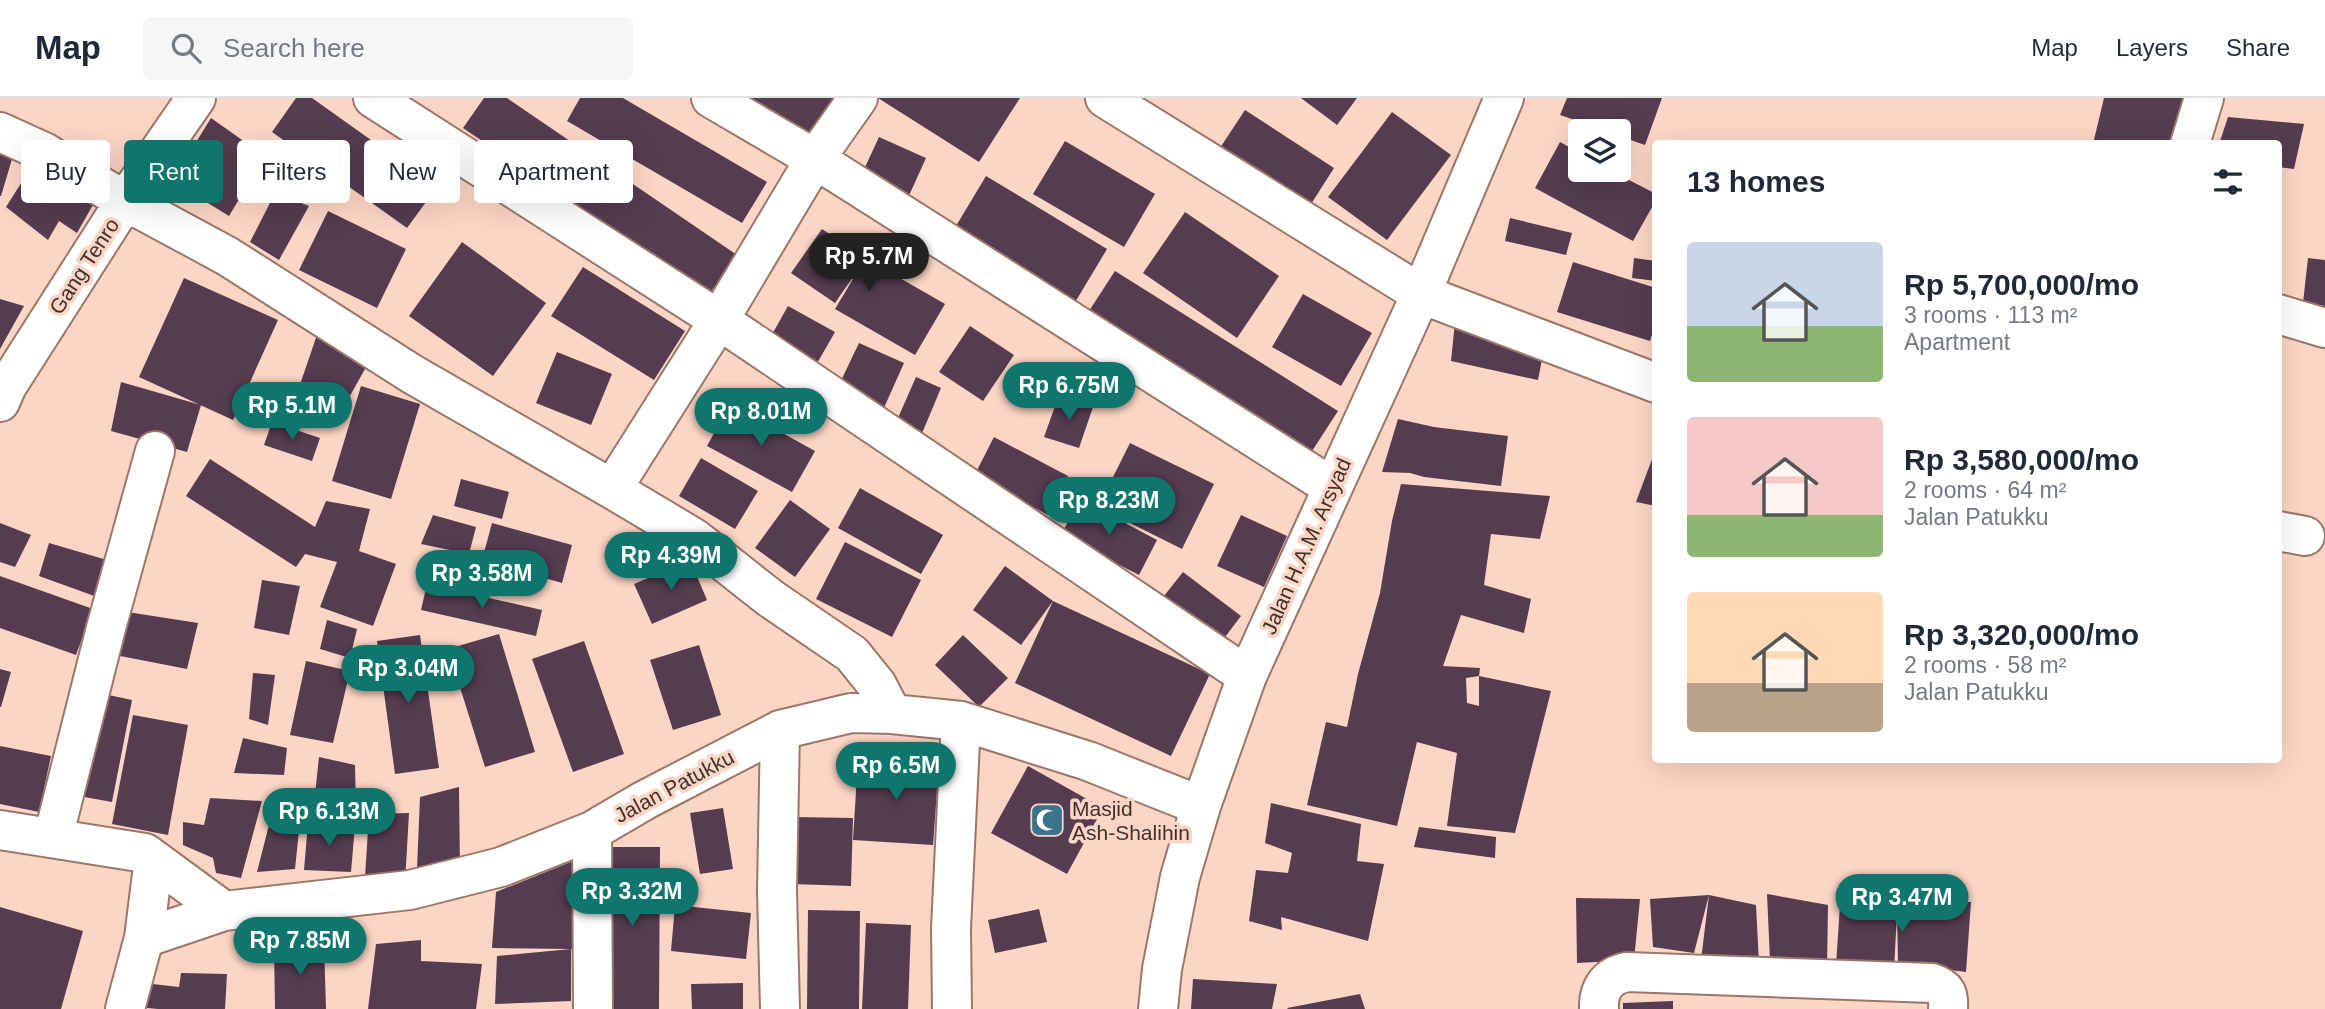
<!DOCTYPE html>
<html lang="en">
<head>
<meta charset="utf-8">
<style>
  body { margin:0; font-family:Helvetica,sans-serif; background:#f6f6f7; color:#1f2937; height:100vh; display:flex; flex-direction:column; font-size:26px; white-space:nowrap }
  * { box-sizing:border-box; margin:0 }
  p { font-size:23px; color:#747a83 }
  .icon { flex:none; width:38px; height:38px; fill:none; stroke:currentColor; stroke-width:2; stroke-linecap:round; stroke-linejoin:round }
  .map { position:relative; flex:1; overflow:hidden }
  .details { position:absolute; left:1652px; top:42px; width:630px; height:623px; display:flex; flex-direction:column; background:#fff; border-radius:7px; box-shadow:0 7px 28px #0002 }
  .details>* { flex:none }
  .top-card { position:absolute; left:21px; top:42px; width:665px; height:63px; display:flex; gap:14px }
  .tools { position:absolute; left:1568px; top:21px; display:grid; gap:14px }
  .tools a { display:grid; place-items:center; width:63px; height:63px; border-radius:7px; background:#fff; box-shadow:0 7px 28px #0002; font-size:35px }
  .price { position:absolute; translate:-50% -60px; padding:0 16px; border-radius:24px; background:#0f766e; color:#fff; font-size:23px; line-height:46px; filter:drop-shadow(0 2px 4px #0008) }
  .price::after { content:''; position:absolute; left:50%; top:42px; width:21px; height:16px; margin-left:-10px; background:inherit; clip-path:polygon(0 0,100% 0,50% 100%) }
  .price.active { background:#222; color:#fff }
  ul { padding:0; list-style:none }
  li { display:flex; align-items:center; gap:21px; height:175px; padding:0 35px }
  li span { display:grid; place-items:center; flex:none; width:196px; height:140px; border-radius:7px; color:#555 }
  li>.icon { margin-inline-start:auto }
  span .icon { width:84px; height:84px; fill:#fffc; stroke-width:1 }
  li b { font-size:30px }
  h2 { display:flex; justify-content:space-between; align-items:center; height:84px; padding:0 35px; font-size:30px }
  .chip { padding:0 24px; border-radius:7px; background:#fff; box-shadow:0 7px 28px #0002; font-size:24px; line-height:63px }
  .chip.active { background:#0f766e; color:#fff }
  header { display:flex; align-items:center; gap:42px; box-sizing:border-box; height:98px; padding:0 35px; background:#fff; border-bottom:2px solid #e0e1e3 }
  header strong { font-size:33px }
  nav { display:flex; gap:38px; margin-inline-start:auto; font-size:24px }
  .search { width:490px; height:63px; background:#f6f6f7; display:flex; align-items:center; gap:18px; box-sizing:border-box; padding:0 24px; border-radius:7px; color:#747a83; font-size:26px }
  .map>svg:first-child { display:block }
  .building { fill:#553c51 }
  .lines { fill:none; stroke-linecap:round; stroke-linejoin:round }
  .minor-casing { stroke:#9a7769; stroke-width:42 }
  .highway-casing { stroke:#9a7769; stroke-width:42 }
  .minor { stroke:#fff; stroke-width:38 }
  .highway { stroke:#fff; stroke-width:38 }
  .labels { text-anchor:middle; dominant-baseline:central; stroke-width:7; stroke-linejoin:round; paint-order:stroke }
  .street-label { font-size:21px; fill:#40312b; stroke:#fcd5c5 }
  .poi-label { font-size:21px; fill:#40312b; stroke:#fcd5c5; text-anchor:start }
</style>
</head>
<body>
<header>
<strong>Map</strong>
<div class="search"><svg class="icon" aria-label="search" viewBox="0 0 24 24"><circle cx="10" cy="10" r="6"/><path d="M15 15l6 6"/></svg>Search here</div>
<nav><a>Map</a><a>Layers</a><a>Share</a></nav>
</header>
<div class="map">
<svg width="2325" height="911" viewBox="0 0 2325 911">
  <rect width="100%" height="100%" fill="#fcd5c5"/>
  <path class="building" d="M296,0H312L437,89L407,130L272,34Z
    M484,0H507L737,157L708,198L463,30Z
    M580,0H623L767,84L742,125L567,23Z
    M744,0H833L804,42Z
    M878,0H1020L979,64Z
    M1301,0H1357L1337,27Z
    M1567,0H1662L1645,47L1619,38V33H1607L1560,17Z
    M2104,0H2186L2174,46H2093Z
    M1245,12L1334,70L1306,114L1216,56Z
    M1392,14L1451,57L1387,142L1328,99Z
    M2228,19L2304,26L2294,71L2278,69V46H2219Z
    M211,20L265,58L229,118L172,83Z
    M879,39L926,60L907,102L860,80Z
    M1065,43L1155,96L1124,149L1033,96Z
    M1560,44L1580,55V72H1610L1656,96V102L1633,143L1535,90Z
    M0,47L15,51L1,98H0Z
    M37,60L98,98L77,135L59,123L48,142L6,109Z
    M986,78L1107,151L1071,211L950,138Z
    M275,95L309,108L279,162L250,144Z
    M328,113L406,151L377,210L299,172Z
    M1185,114L1279,178L1237,240L1143,175Z
    M1510,120L1572,135L1566,157L1505,143Z
    M822,131L865,160L945,206L915,257L835,211L862,166L835,205L791,175Z
    M462,144L546,205L493,278L409,218Z
    M1634,160L1656,163V183L1632,180Z
    M2308,160L2325,162V217L2302,214Z
    M1573,164L1656,190V224L1650,243L1557,214Z
    M583,169L685,233L654,282L551,218Z
    M1115,173L1338,313L1312,353L1089,213Z
    M184,180L278,222L233,322L139,279Z
    M1303,196L1372,235L1341,288L1272,249Z
    M0,201L24,208L0,251Z
    M788,208L835,234L812,274L766,247Z
    M1455,224L1544,251L1538,282L1451,263Z
    M970,228L1014,257L983,303L939,274Z
    M319,231L374,255L342,312L294,304Z
    M859,245L904,265L883,312L837,291Z
    M557,254L612,276L591,327L536,305Z
    M916,279L941,290L920,340L894,329Z
    M121,284L201,307L187,354L111,333Z
    M361,288L420,306L391,401L332,383Z
    M1059,297L1093,309L1079,350L1044,339Z
    M730,306L815,353L792,394L707,348Z
    M1398,321L1434,329L1508,338L1501,388L1424,379L1410,375L1382,374Z
    M272,324L320,340L312,363L264,347Z
    M994,339L1068,378L1048,417L974,378Z
    M1130,345L1214,386L1182,451L1098,409Z
    M1655,353H1656V408L1636,404Z
    M701,360L758,393L735,431L679,398Z
    M210,361L315,429L326,403L370,411L359,453L396,466L373,528L320,509L337,464L305,456L296,469L186,398Z
    M461,381L509,394L502,421L454,408Z
    M1401,386L1550,398L1540,441L1491,436L1484,487L1531,501L1524,535L1461,517L1443,568L1480,570L1479,578L1466,580L1467,605L1479,608V578L1551,593L1515,735L1447,728L1457,655L1417,644L1397,728L1307,707L1326,624L1347,629L1358,576L1380,495L1392,423Z
    M860,390L943,437L921,476L838,430Z
    M1080,401L1157,442L1139,477L1061,437Z
    M790,402L830,431L795,479L755,450Z
    M433,417L476,429L469,456L421,446Z
    M1241,417L1287,438L1264,489L1217,468Z
    M0,425L31,437L15,469L0,464Z
    M492,425L572,447L562,485L482,462Z
    M845,444L921,482L892,539L816,501Z
    M49,445L107,462L97,499L39,478Z
    M436,459L489,472L486,493L429,477Z
    M690,462L707,502L652,526L634,486Z
    M1005,468L1053,503L1210,576L1171,658L1015,585L1053,503L1021,547L973,512Z
    M1183,474L1241,518L1219,547L1160,503Z
    M0,478L93,511L76,557L0,530Z
    M262,482L300,488L289,537L254,530Z
    M427,486L542,512L536,538L421,512Z
    M121,513L198,525L187,571L110,556Z
    M327,522L357,531L350,560L320,551Z
    M499,536L535,654L485,669L448,551Z
    M420,537L439,670L395,676L377,543Z
    M963,537L1008,580L979,609L935,567Z
    M584,543L624,656L573,674L532,561Z
    M699,547L721,617L673,632L650,562Z
    M306,563L350,573L333,645L290,637Z
    M0,571L11,574L1,609H0Z
    M253,575L275,577L268,627L249,621Z
    M99,595L132,602L112,704L79,698Z
    M133,617L188,627L168,737L112,726Z
    M243,640L287,650L284,677L234,675Z
    M0,648L51,658L39,714L0,706Z
    M319,659L355,667L356,710L314,706Z
    M858,661L939,667L933,747L853,742Z
    M1028,668L1103,710L1067,776L991,735Z
    M459,689L460,773L417,771L420,699Z
    M210,700L262,703L241,780L216,775L213,760L183,747V724L204,727Z
    M1271,705L1361,726L1357,763L1384,766L1368,843L1281,819L1282,832L1249,823L1256,772L1288,775L1292,755L1265,745Z
    M723,710L733,771L700,776L690,715Z
    M409,715L405,785L365,779L369,716Z
    M793,719L853,720L851,788L791,786Z
    M270,723H300L295,771L257,774Z
    M308,725L355,727L351,774L304,772Z
    M1419,729L1496,739L1495,760L1414,749Z
    M605,749H660L659,911H605Z
    M578,761L576,851H571V903L495,906L497,858L571,851L492,850L496,794Z
    M1841,792L1897,806L1971,804L1966,874L1898,865L1897,814L1894,873L1836,867Z
    M1767,796L1828,807L1827,871L1770,862Z
    M1709,797L1694,855L1653,849L1650,801Z
    M1709,797L1756,807L1759,866L1701,862Z
    M1576,800L1640,801L1634,862L1577,865Z
    M675,807L751,815L746,861L671,853Z
    M0,809L83,833L61,911H0Z
    M1039,811L1047,844L995,855L988,822Z
    M808,812L860,813L859,911H807Z
    M866,825L911,827L908,911H862Z
    M421,842V863L482,866L476,911H368L376,846Z
    M324,845L326,911H275L274,850Z
    M181,875L227,876L225,911H158L137,909L144,885L179,889Z
    M1193,881L1277,886L1272,911H1191Z
    M743,885V911H692L691,886Z
    M1360,896L1365,911H1288L1287,910Z
    M1673,903V911H1623V905Z"/>
  <g class="lines">
    <g class="minor-casing">
      <path id="minor" d="M373,0L719,222L1247,578
        M711,0L815,61L1332,389
        M858,0L815,61L719,222L612,391L694,440L770,500L852,556L877,587L892,616
        M1105,0L1421,196L1656,285
        M0,34L44,54L125,103L227,158L412,276L612,391
        M2190,46L2204,0
        M2278,216L2325,230
        M0,304L7,288L125,103L196,0
        M2278,433L2305,438
        M0,732L145,755L224,813
        M592,733L593,911
        M53,740L106,530L155,353
        M144,840L224,813L410,792L501,769L592,733L645,702L780,632L851,615L892,616L961,623L1088,663L1201,708
        M125,911L144,840L153,768L150,760
        M780,911L777,793L780,632
        M952,911L951,830L961,623
        M1599,911C1598,891 1607,878 1627,874L1932,885C1947,890 1949,896 1948,911"/>
    </g>
    <g class="highway-casing">
      <path id="highway" d="M1158,911L1162,871L1180,779L1201,708L1247,578L1421,196L1504,0"/>
    </g>
    <use href="#minor" class="minor"/>
    <use href="#highway" class="highway"/>
  </g>
  <defs>
    <g id="mosque-square" transform="scale(1.75)"><rect x="-9" y="-9" width="18" height="18" rx="4" fill="#3a738d" stroke="#fcd5c5"/><path d="M3.5-4.9A6 6 0 1 0 3.5 4.9A5 5 0 1 1 3.5-4.9Z" fill="#fff"/></g>
  </defs>
  <g fill-rule="evenodd">
    <use href="#mosque-square" x="1047" y="722"/>
  </g>
  <g class="labels">
    <g class="street-label">
      <text transform="translate(84 168) rotate(-57)">Gang Tenro</text>
      <text transform="translate(1306 448) rotate(-66)">Jalan H.A.M. Arsyad</text>
      <text transform="translate(674 688) rotate(-28)">Jalan Patukku</text>
    </g>
    <g class="poi-label">
      <text x="1072" y="710">Masjid<tspan x="1072" dy="24">Ash-Shalihin</tspan></text>
    </g>
  </g>
</svg>
<div class="tools">
<a><svg class="icon" aria-label="layers" viewBox="0 0 24 24"><path d="M12 4l9 5-9 5-9-5zM3 14l9 5 9-5"/></svg></a>
</div>
<b class="price active" style="left:869px;top:195px">Rp 5.7M</b>
<b class="price" style="left:1069px;top:324px">Rp 6.75M</b>
<b class="price" style="left:292px;top:344px">Rp 5.1M</b>
<b class="price" style="left:761px;top:350px">Rp 8.01M</b>
<b class="price" style="left:1109px;top:439px">Rp 8.23M</b>
<b class="price" style="left:671px;top:494px">Rp 4.39M</b>
<b class="price" style="left:482px;top:512px">Rp 3.58M</b>
<b class="price" style="left:408px;top:607px">Rp 3.04M</b>
<b class="price" style="left:896px;top:704px">Rp 6.5M</b>
<b class="price" style="left:329px;top:750px">Rp 6.13M</b>
<b class="price" style="left:632px;top:830px">Rp 3.32M</b>
<b class="price" style="left:1902px;top:836px">Rp 3.47M</b>
<b class="price" style="left:300px;top:879px">Rp 7.85M</b>
<div class="top-card">
<a class="chip">Buy</a>
<a class="chip active">Rent</a>
<a class="chip">Filters</a>
<a class="chip">New</a>
<a class="chip">Apartment</a>
</div>
<section class="details">
<h2>13 homes<svg class="icon" aria-label="filters" viewBox="0 0 24 24"><path d="M4 7h16M4 17h16"/><circle cx="9" cy="7" r="2"/><circle cx="15" cy="17" r="2"/></svg></h2>
<ul>
<li><span style="background:linear-gradient(#c9d6e8 60%,#8fb573 0)"><svg class="icon" aria-label="home" viewBox="0 0 24 24"><path d="M3 11l9-7 9 7M6 9v11h12V9"/></svg></span><div><b>Rp 5,700,000/mo</b><p>3 rooms · 113 m²</p><p>Apartment</p></div></li>
<li><span style="background:linear-gradient(#f6c9c9 70%,#8fb573 0)"><svg class="icon" aria-label="home" viewBox="0 0 24 24"><path d="M3 11l9-7 9 7M6 9v11h12V9"/></svg></span><div><b>Rp 3,580,000/mo</b><p>2 rooms · 64 m²</p><p>Jalan Patukku</p></div></li>
<li><span style="background:linear-gradient(#ffd9b3 65%,#b9a48a 0)"><svg class="icon" aria-label="home" viewBox="0 0 24 24"><path d="M3 11l9-7 9 7M6 9v11h12V9"/></svg></span><div><b>Rp 3,320,000/mo</b><p>2 rooms · 58 m²</p><p>Jalan Patukku</p></div></li>
</ul>
</section>
</div>
</body>
</html>
